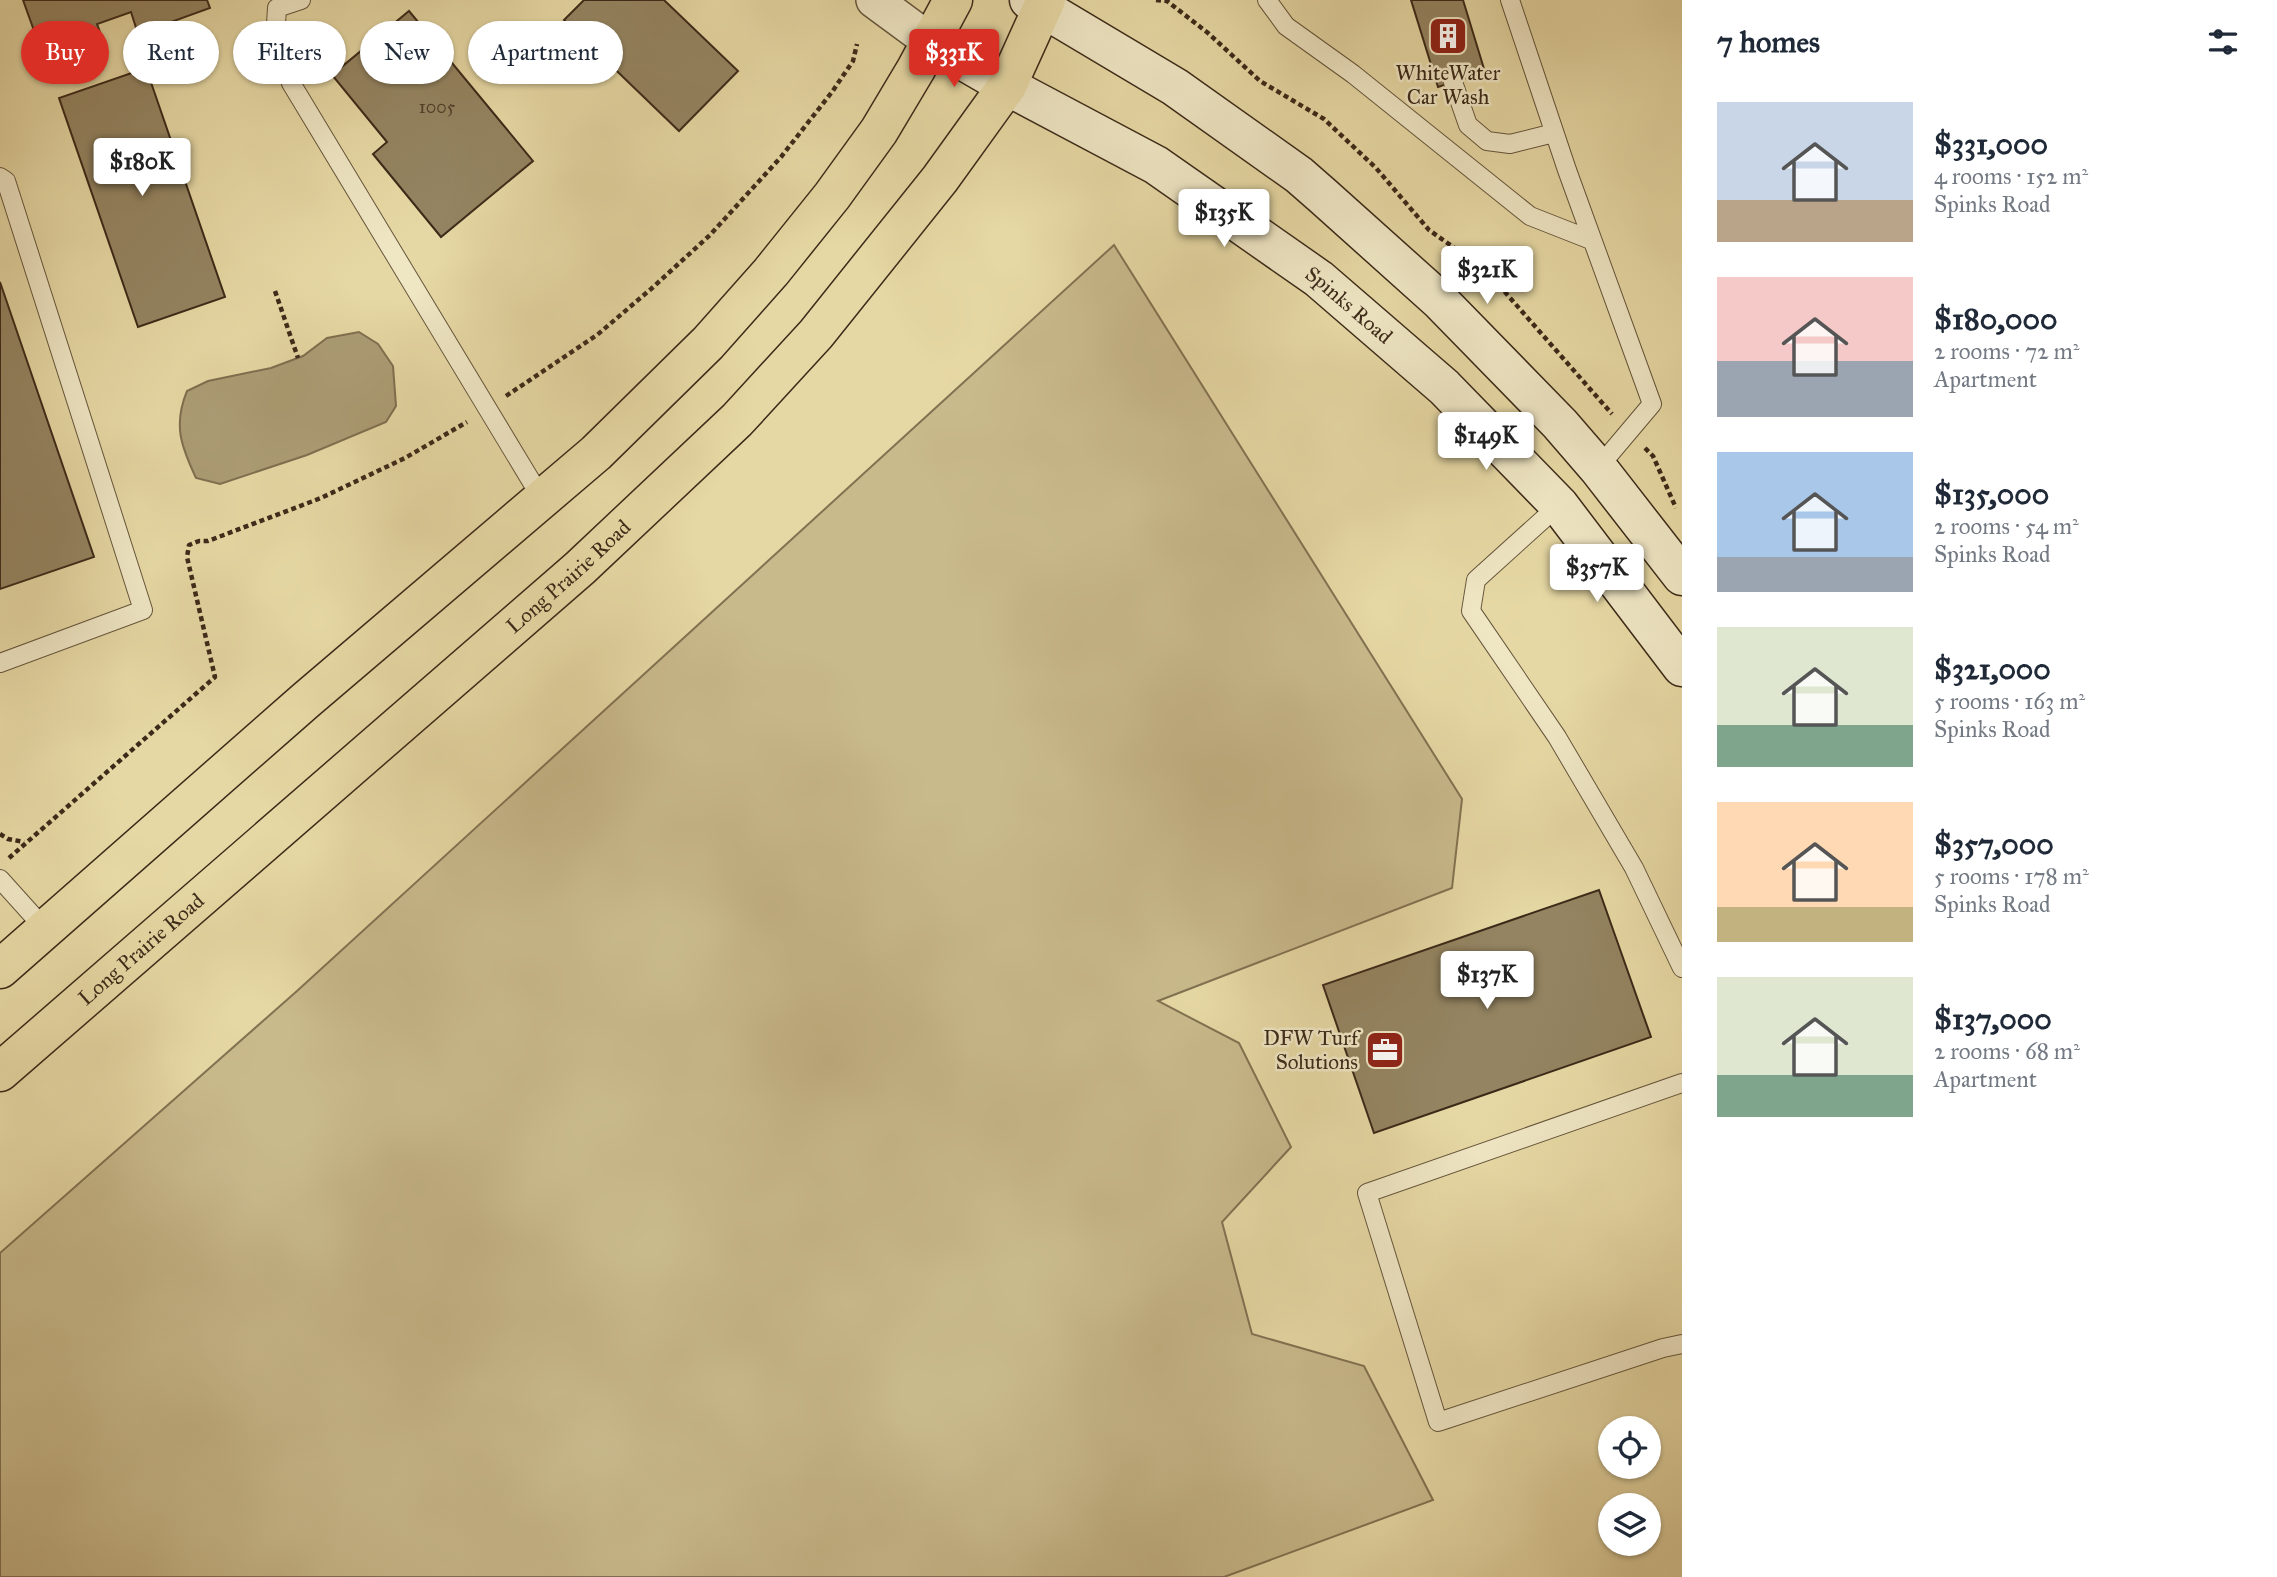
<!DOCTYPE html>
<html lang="en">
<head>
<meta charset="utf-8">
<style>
  body { margin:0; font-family:"IM FELL Great Primer",serif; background:#f2f2f3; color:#1f2937; height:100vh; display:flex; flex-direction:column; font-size:26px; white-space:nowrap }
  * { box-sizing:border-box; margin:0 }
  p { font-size:23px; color:#747a83 }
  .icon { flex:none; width:38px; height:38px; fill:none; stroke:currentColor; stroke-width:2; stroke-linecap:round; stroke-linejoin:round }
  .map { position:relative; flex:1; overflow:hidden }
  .details { display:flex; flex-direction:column; background:#fff; width:595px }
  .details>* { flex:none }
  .top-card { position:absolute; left:21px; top:21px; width:665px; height:63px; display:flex; gap:14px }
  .buttons { position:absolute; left:1598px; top:1416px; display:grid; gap:14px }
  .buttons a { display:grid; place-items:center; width:63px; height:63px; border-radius:50%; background:#fff; box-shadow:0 2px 5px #0004; font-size:35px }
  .price { position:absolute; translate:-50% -60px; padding:0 16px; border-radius:7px; background:#fff; color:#222; font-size:23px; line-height:46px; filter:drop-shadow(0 2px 4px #0008) }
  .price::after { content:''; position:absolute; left:50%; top:42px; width:21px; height:16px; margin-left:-10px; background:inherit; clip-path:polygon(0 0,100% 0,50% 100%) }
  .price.selected { background:#d93025; color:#fff }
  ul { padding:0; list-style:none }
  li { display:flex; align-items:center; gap:21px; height:175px; padding:0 35px }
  li span { display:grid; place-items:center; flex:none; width:196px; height:140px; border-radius:0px; color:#555 }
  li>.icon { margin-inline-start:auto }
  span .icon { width:84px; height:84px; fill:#fffc; stroke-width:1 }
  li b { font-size:30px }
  h2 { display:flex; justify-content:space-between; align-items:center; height:84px; padding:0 35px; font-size:30px }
  .chip { padding:0 24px; border-radius:32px; background:#fff; box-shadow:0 2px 5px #0004; font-size:24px; line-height:63px }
  .chip.selected { background:#d93025; color:#fff }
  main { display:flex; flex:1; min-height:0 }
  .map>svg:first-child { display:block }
  .green { fill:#c9ba8c; stroke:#827252; stroke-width:2 }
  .water { fill:#ac9d75; stroke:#7f6f50; stroke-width:2 }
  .building { fill:#948461; stroke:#3c2a19; stroke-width:2 }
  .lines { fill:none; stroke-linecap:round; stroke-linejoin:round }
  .lane-casing { stroke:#66563c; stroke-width:20 }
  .street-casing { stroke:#66563c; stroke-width:38 }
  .secondary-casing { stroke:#3c2a19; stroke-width:41 }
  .primary-casing { stroke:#3c2a19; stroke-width:41 }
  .path { stroke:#3c2a19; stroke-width:4.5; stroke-dasharray:5 3.5; stroke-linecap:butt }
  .lane { stroke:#efe6c4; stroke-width:18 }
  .street { stroke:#efe6c4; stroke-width:35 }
  .secondary { stroke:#efe6c4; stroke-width:38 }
  .primary { stroke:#e6d8a4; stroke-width:38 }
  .labels { text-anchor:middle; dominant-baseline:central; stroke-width:5; stroke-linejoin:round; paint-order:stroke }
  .number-label { font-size:18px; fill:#52402b }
  .poi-label { font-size:21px; fill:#3c2a19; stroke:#efe6c4 }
  .street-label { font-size:21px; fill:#3c2a19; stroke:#efe6c4 }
</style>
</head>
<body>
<main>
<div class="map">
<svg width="1682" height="1577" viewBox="0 0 1682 1577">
  <rect width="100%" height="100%" fill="#e6d8a4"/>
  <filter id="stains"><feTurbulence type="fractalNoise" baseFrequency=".00286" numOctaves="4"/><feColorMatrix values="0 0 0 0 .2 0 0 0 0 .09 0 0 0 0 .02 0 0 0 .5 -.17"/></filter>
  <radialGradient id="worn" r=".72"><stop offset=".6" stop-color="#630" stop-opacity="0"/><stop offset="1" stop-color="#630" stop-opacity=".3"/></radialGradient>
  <path class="green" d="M1114,245L1462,799L1452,888L1158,1001L1239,1043L1291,1147L1222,1222L1252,1334L1364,1366L1433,1500L1224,1577H0V1253L297,991Z"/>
  <path class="water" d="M359,332L378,344L393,366L396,406L386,422L307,455L220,484L196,478C181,446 173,425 187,391L208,381L271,368L303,356L327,338Z"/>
  <path class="building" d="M23,0H207L210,8L138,34L131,12L97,24L104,43L46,64Z
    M584,0H664L738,71L679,131L564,20Z
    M1411,0H1463L1485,72L1438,87Z
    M409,11L533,161L441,237L373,154L387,142L332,75Z
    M146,68L225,297L138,327L59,98Z
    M0,282L94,557L0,589Z
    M1599,890L1651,1037L1374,1133L1323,985Z"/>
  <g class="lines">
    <g class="lane-casing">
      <path id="lane" d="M301,0L277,8L275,39L291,83L542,499
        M1267,0L1286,26L1353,74L1530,216L1591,240
        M1510,0L1567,170L1652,404L1598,468
        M1453,82L1468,125L1487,141L1510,144L1554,133
        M0,177L6,181L143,610L0,663
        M1559,505L1476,580L1471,611L1557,737L1634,868L1682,968
        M0,879L45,929
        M1682,1083L1367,1193L1438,1422L1663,1348L1682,1344"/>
    </g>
    <g class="street-casing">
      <path id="street" d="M874,0L931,42"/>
    </g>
    <g class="secondary-casing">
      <g id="secondary">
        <path d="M1029,0L1175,87L1299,175L1323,196L1439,300L1560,424L1598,468L1682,576"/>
        <path id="s1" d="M931,42L1007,86L1156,165L1319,279L1444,387L1559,505L1682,667"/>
      </g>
    </g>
    <g class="primary-casing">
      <g id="primary">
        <path d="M0,969L305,701L596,453L708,343L771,272L832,196L879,131L916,69L953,0"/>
        <path id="s2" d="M0,1072L580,568L737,420L816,334L940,179L1007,86L1046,0"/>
      </g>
    </g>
    <path class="path" d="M1156,0L1167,1L1208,33L1260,81L1324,119L1376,168L1429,230L1463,254L1497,283L1612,414
      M275,291L298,358
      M506,396L597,335L651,289L710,235L781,157L832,92L853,61L857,44
      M1645,448L1653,456L1676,508
      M0,834L8,839L24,842
      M9,858L215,677L187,557L189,545L199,541H208L321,498L405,458L467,422"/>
    <use href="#lane" class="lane"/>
    <use href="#street" class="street"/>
    <use href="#secondary" class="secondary"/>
    <use href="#primary" class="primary"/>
  </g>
  <defs>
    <g id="building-square" transform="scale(2.0125)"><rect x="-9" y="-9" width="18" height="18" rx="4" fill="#8f2418" stroke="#efe6c4"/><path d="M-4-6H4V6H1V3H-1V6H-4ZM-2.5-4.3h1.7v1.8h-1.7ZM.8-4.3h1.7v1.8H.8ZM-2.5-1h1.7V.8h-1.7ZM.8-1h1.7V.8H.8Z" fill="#fff"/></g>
    <g id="office-square" transform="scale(2.0125)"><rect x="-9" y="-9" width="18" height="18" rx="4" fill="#8f2418" stroke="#efe6c4"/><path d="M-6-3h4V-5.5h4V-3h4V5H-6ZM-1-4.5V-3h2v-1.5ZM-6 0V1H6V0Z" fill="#fff"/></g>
  </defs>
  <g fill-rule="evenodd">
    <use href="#building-square" x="1448" y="36"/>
    <use href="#office-square" x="1385" y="1050"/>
  </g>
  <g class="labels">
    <g class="number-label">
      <text x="437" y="107">1005</text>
    </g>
    <g class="poi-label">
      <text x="1448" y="73">WhiteWater<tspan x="1448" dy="24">Car Wash</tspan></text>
      <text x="1358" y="1038" text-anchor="end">DFW Turf<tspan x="1358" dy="24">Solutions</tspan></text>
    </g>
    <g class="street-label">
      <text stroke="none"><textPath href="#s1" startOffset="495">Spinks Road</textPath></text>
      <text stroke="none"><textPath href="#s2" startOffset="754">Long Prairie Road</textPath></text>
      <text stroke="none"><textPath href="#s2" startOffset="187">Long Prairie Road</textPath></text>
    </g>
  </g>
  <rect width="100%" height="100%" filter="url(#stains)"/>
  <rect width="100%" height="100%" fill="url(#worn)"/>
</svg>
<div class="buttons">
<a><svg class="icon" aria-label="locate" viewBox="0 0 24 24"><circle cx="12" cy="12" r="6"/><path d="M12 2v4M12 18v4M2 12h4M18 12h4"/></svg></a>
<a><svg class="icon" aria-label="layers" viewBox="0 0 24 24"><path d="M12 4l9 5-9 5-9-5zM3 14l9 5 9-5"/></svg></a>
</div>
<b class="price selected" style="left:954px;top:89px">$331K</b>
<b class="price" style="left:142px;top:198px">$180K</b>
<b class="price" style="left:1224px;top:249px">$135K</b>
<b class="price" style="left:1487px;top:306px">$321K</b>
<b class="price" style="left:1486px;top:472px">$149K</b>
<b class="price" style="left:1597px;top:604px">$357K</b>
<b class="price" style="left:1487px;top:1011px">$137K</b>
<div class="top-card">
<a class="chip selected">Buy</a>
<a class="chip">Rent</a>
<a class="chip">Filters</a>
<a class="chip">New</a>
<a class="chip">Apartment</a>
</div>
</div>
<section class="details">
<h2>7 homes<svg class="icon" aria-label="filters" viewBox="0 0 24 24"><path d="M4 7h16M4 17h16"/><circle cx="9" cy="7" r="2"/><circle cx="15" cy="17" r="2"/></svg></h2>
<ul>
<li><span style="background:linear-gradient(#c9d6e8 70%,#b9a48a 0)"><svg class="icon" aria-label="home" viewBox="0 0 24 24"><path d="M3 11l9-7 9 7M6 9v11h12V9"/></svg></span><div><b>$331,000</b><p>4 rooms · 152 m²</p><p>Spinks Road</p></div></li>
<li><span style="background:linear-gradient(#f6c9c9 60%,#9aa5b1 0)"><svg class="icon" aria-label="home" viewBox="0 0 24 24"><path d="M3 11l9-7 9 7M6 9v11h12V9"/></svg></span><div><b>$180,000</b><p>2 rooms · 72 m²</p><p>Apartment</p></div></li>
<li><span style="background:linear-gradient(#a9c7e8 75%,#9aa5b1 0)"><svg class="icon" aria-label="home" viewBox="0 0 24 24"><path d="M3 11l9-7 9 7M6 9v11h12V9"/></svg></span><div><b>$135,000</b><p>2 rooms · 54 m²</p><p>Spinks Road</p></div></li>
<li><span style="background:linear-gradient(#dfe7d0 70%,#7fa58c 0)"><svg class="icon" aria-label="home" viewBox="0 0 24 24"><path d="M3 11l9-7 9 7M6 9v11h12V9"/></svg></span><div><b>$321,000</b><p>5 rooms · 163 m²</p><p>Spinks Road</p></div></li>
<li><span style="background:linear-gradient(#ffd9b3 75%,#c2b280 0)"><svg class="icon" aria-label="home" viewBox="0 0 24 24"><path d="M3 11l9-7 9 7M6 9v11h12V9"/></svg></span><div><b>$357,000</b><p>5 rooms · 178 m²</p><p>Spinks Road</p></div></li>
<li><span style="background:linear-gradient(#dfe7d0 70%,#7fa58c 0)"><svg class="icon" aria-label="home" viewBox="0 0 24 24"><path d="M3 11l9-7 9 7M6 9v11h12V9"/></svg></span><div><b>$137,000</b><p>2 rooms · 68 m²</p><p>Apartment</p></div></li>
</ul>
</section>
</main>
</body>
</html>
